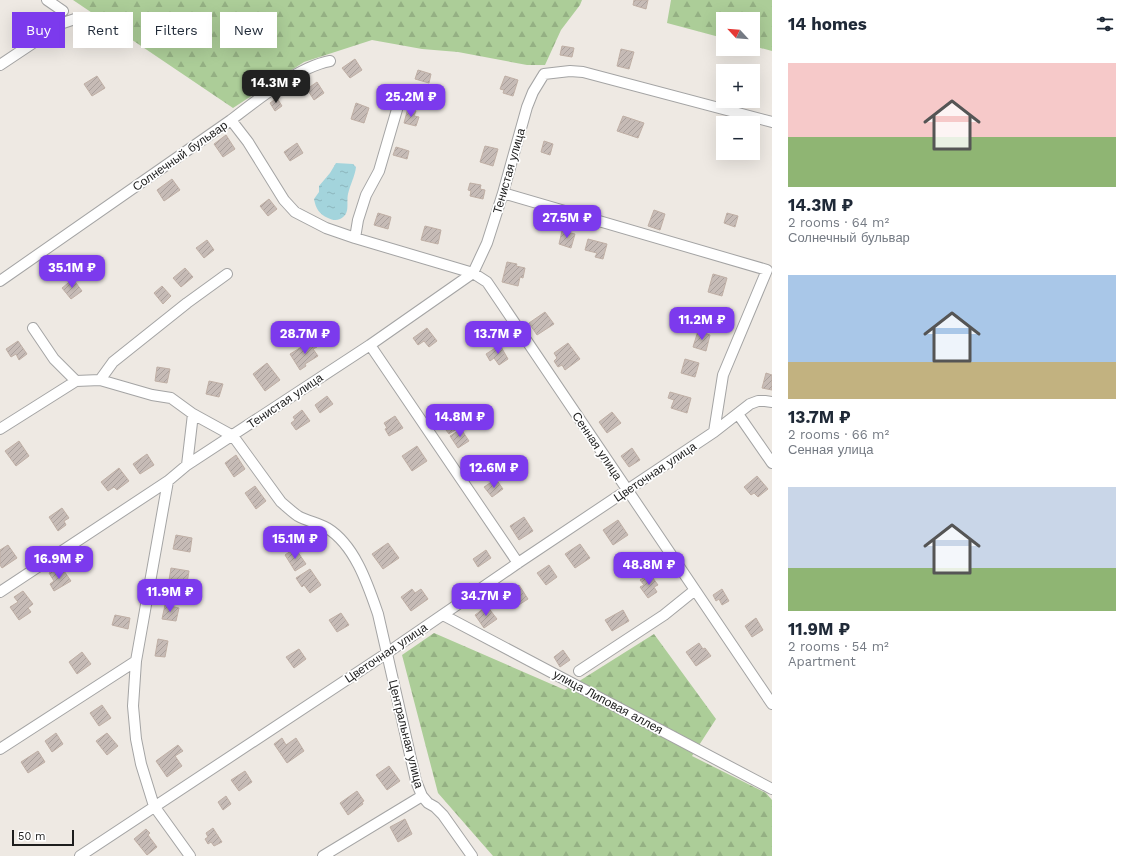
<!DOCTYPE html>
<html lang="en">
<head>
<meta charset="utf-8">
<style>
  body { margin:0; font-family:"Work Sans",sans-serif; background:#f6f6f7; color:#1f2937; height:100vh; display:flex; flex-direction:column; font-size:15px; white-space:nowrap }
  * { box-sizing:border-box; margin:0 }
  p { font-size:13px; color:#747a83 }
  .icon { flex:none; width:22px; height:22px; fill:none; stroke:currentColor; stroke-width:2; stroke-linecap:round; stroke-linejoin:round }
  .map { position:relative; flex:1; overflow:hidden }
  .drawer { display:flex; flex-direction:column; background:#fff; width:360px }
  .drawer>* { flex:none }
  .guide { position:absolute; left:12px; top:12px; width:380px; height:36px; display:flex; gap:8px }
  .needle { width:26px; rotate:296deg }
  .fabs { position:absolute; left:716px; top:12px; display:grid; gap:8px }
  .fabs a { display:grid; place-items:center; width:44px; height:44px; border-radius:0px; background:#fff; box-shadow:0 4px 16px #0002; font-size:20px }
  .scale { position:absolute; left:12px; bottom:10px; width:62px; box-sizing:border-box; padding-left:4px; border:2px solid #1d1d1d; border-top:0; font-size:11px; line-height:14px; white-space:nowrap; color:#1d1d1d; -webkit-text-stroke:3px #fff; paint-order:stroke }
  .price { position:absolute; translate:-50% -34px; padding:0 9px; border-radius:8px; background:#7c3aed; color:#fff; font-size:13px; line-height:26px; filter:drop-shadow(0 1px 2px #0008) }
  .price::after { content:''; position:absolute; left:50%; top:24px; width:12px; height:9px; margin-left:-6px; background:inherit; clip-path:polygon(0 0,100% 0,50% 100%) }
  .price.on { background:#222; color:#fff }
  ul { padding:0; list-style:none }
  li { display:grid; align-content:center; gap:8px; height:212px; padding:0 16px }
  li span { display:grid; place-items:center; height:124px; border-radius:0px; color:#555 }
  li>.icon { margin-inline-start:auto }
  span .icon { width:72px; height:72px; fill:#fffc; stroke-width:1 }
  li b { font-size:17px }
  h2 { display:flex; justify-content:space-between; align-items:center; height:48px; padding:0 16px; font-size:17px }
  .pill { padding:0 14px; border-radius:0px; background:#fff; box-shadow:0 4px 16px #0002; font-size:14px; line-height:36px }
  .pill.on { background:#7c3aed; color:#fff }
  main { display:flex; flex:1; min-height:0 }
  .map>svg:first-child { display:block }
  .forest { fill:url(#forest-firs) }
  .water { fill:url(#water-ripples) }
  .building { fill:url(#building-hatch); stroke:#bfafa5 }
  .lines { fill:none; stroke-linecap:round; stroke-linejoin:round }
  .minor-casing { stroke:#a4a4a4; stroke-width:12 }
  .minor { stroke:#fff; stroke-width:10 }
  .labels { text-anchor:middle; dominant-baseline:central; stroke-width:3.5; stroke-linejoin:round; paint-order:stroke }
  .street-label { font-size:12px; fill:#1d1d1d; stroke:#fff }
</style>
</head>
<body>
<main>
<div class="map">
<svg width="772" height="856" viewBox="0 0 772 856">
  <defs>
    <pattern id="forest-firs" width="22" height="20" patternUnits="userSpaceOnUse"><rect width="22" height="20" fill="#accd98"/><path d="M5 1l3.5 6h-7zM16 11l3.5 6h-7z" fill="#94b083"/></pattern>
    <pattern id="water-ripples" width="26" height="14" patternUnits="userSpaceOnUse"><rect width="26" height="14" fill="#a3d4dc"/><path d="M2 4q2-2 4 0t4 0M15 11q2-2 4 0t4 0" fill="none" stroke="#8cb6bc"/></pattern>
    <pattern id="building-hatch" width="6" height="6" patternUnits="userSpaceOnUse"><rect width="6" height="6" fill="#c6bbb6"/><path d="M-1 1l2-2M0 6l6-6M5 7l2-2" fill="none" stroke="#aaa09c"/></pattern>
  </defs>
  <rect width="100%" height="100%" fill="#eee9e3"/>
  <path class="forest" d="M73,0H582L580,5L561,30L545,65H527L458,52L422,49L372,40L304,62L233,108Z
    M671,0H772V51L753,46V19H723V38L667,23Z
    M434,633L565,690L654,634L716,719L692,756L766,793L772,800V856H493L438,793L402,655Z"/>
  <path class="water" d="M336,163L353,164L356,167C355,176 350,185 348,194C346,203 351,214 340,219C336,221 332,220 328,218C319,214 316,209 314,199L319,192V186L330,173Z"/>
  <path class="building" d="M634,0H648L646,9L633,5Z
    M562,46L574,48L572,57L560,55Z
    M621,49L634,52L629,69L617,66Z
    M355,59L362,70L350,78L342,68Z
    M418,70L431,74L429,83L415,79Z
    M97,76L105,88L92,96L84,84Z
    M505,76L518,80L513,96L503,93L504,90L500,89Z
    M317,82L324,93L314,100L307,89Z
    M277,98L282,106L275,111L270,103Z
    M356,103L369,108L364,123L351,119Z
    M408,108L416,111L414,116L419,117L416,126L404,123Z
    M623,116L644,123L638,138L617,131Z
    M226,135L235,149L223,157L214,144Z
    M544,141L553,144L550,155L541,152Z
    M297,143L303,153L290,161L284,152Z
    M485,146L498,149L493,166L480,162Z
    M396,147L409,151L407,159L393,155Z
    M172,179L180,190L164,201L157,190Z
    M470,183L481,185L480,189L485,190L483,199L470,196L471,191L468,190Z
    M269,199L277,209L268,216L260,206Z
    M654,210L665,214L660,230L648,226Z
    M378,213L391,217L388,229L374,225Z
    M727,213L738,216L735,227L724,223Z
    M425,226L441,230L438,244L421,240Z
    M562,231L575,234L571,248L559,244Z
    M588,239L607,244L603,259L595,257L597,253L585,250Z
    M207,240L214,250L204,258L196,248Z
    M507,262L517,264L516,266L525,268L523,278L520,277L518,286L502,282Z
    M185,268L193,277L181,287L173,278Z
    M713,274L727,278L722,296L708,292Z
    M73,279L82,291L71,299L62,288Z
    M162,286L171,296L163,304L154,293Z
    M545,312L554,324L537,335L529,323Z
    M490,322L497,332L488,339L481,329Z
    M427,328L437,341L429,347L424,341L418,345L413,338Z
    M698,331L710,335L706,351L693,347Z
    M313,340L317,347L313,349L318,356L305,364L306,366L300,370L290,354Z
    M18,341L27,354L19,360L16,354L11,357L6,349Z
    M568,343L580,359L565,370L562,365L558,367L554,361L557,358L554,353Z
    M500,345L508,359L499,365L494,358L490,361L486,354Z
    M685,359L699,363L695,377L681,373Z
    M267,363L280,380L265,391L253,374Z
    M157,367L170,369L167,383L155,381Z
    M766,373L772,375V390L762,388Z
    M209,381L223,384L219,397L206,394Z
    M670,392L691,398L687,413L671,408L674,400L668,398Z
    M327,396L333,404L320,413L315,405Z
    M302,410L310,421L296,430L291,423L295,420L293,417Z
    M448,411L460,427L449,434L437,418Z
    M612,412L621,423L607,433L599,422Z
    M395,416L403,428L389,436L385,429L387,428L384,423Z
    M461,429L469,441L458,448L450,436Z
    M19,441L29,456L16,466L5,451Z
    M417,446L427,461L412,471L402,456Z
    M632,448L640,460L629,467L621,456Z
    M147,454L154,465L140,474L133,464Z
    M236,455L245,469L234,477L225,463Z
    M119,468L129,481L117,490L114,487L108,491L101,482Z
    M757,476L768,489L758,497L754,493L751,495L744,487Z
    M493,481L495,484L498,482L503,489L492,497L484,487Z
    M255,486L266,501L256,509L245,493Z
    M62,508L69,518L64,521L66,525L58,531L49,517Z
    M524,517L533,531L519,540L510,526Z
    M618,520L628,535L613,545L603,530Z
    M176,535L192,538L190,552L173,549Z
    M388,543L399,558L383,569L372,554Z
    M580,544L590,558L575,568L565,554Z
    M8,545L17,558L2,568L0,565V550Z
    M295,548L306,564L295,571L285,555Z
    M486,550L491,558L478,567L473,559Z
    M549,565L557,577L546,585L537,573Z
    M171,568L189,571L186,589L168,586Z
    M55,569L59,574L64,571L71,581L54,591L50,584L54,581L49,573Z
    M310,569L321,585L310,593L304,585L302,587L296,578Z
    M650,574L658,585L654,587L657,592L648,598L640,587L644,585L640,580Z
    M519,585L528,599L514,608L506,594Z
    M412,589L415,593L421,589L428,599L411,611L401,597Z
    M722,589L729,601L722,605L719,599L716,601L713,595Z
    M23,591L33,604L28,608L31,612L19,620L10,607L18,602L14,597Z
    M165,605L179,608L176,621L162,619Z
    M487,606L497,619L484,628L475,615Z
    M623,610L629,621L612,631L605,620Z
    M341,613L349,625L337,632L329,620Z
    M115,615L130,618L128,629L112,625Z
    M756,618L763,630L752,637L745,626Z
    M158,639L168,641L165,657L155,656Z
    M699,643L703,649L705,648L711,656L696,666L686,652Z
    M299,649L306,659L294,668L286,657Z
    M563,650L570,660L560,667L554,657Z
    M82,652L91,664L77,674L69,662Z
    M102,705L111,718L99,726L90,713Z
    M56,733L63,744L52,752L45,741Z
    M107,733L118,746L107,755L96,741Z
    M282,738L286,745L296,738L304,751L287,763L274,744Z
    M178,745L183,751L175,756L182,766L167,777L156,761Z
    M38,751L45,762L28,773L21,762Z
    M389,766L400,781L387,790L376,775Z
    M245,771L252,782L239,791L231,780Z
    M357,791L364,801L362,802L363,804L348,815L340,803Z
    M226,796L231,804L223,810L218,802Z
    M405,819L412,834L398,842L390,827Z
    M213,828L222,842L214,846L211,842L208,844L205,839L208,837L206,833Z
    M146,829L150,833L148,835L157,847L147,855L134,839Z"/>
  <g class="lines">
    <g class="minor-casing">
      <path id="minor" d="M47,0L63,11
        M0,65L63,23L75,19
        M231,120C257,100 298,67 330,61
        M503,193L767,270L723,375L714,432
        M355,238L358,220L366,195L379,171L398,106
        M0,281L231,120L248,142L284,200L295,212L326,228L355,238L473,273L487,282L772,704
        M33,328L54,359L76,381L100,380L152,395L171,398L193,414L187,465
        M370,345L518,563
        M100,380L113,362L187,303L227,274
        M193,414L233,436L281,502C287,507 292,512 298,516C307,521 318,523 327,528C355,545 368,585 378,614L416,781L422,796L428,803L435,807L443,815L472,856
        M738,414L772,463
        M0,429L76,381
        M168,481L136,661L133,706L136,739L141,764L154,806L190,856
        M0,592L168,481L187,465L370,345L473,273L487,243L503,193L527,107L533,92L544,74L570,71L583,72L772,122
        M443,615L772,789
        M579,671L664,615L695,590
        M0,749L136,661
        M80,856L387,653L518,563L714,432L750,404L758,401H765L772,402
        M323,856L422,796"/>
    </g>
    <use href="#minor" class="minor"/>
  </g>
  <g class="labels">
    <g class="street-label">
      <text transform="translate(180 156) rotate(-35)">Солнечный бульвар</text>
      <text transform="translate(509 171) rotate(-74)">Тенистая улица</text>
      <text transform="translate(285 401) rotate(-34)">Тенистая улица</text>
      <text transform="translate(597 446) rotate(56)">Сенная улица</text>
      <text transform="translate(655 472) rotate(-34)">Цветочная улица</text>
      <text transform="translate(386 653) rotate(-34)">Цветочная улица</text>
      <text transform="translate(608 702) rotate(28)">улица Липовая аллея</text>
      <text transform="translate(406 734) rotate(76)">Центральная улица</text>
    </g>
  </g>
</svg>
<div class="fabs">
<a><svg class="needle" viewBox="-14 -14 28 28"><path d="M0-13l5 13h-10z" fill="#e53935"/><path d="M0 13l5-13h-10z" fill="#747a83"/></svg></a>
<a>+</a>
<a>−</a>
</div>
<div class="scale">50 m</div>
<b class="price on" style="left:276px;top:104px">14.3M ₽</b>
<b class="price" style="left:411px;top:118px">25.2M ₽</b>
<b class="price" style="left:567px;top:239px">27.5M ₽</b>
<b class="price" style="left:72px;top:289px">35.1M ₽</b>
<b class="price" style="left:702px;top:341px">11.2M ₽</b>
<b class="price" style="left:305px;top:355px">28.7M ₽</b>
<b class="price" style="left:498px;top:355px">13.7M ₽</b>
<b class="price" style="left:460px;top:438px">14.8M ₽</b>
<b class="price" style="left:494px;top:489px">12.6M ₽</b>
<b class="price" style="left:295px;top:560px">15.1M ₽</b>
<b class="price" style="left:59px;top:580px">16.9M ₽</b>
<b class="price" style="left:649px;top:586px">48.8M ₽</b>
<b class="price" style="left:170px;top:613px">11.9M ₽</b>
<b class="price" style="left:486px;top:617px">34.7M ₽</b>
<div class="guide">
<a class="pill on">Buy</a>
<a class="pill">Rent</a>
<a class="pill">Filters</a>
<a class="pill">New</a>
</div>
</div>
<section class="drawer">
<h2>14 homes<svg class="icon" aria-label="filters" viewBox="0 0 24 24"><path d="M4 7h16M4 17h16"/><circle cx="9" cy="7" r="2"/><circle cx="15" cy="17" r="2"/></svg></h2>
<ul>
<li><span style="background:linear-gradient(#f6c9c9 60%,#8fb573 0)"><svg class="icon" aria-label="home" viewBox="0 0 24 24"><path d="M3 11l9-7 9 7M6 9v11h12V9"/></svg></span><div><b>14.3M ₽</b><p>2 rooms · 64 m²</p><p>Солнечный бульвар</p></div></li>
<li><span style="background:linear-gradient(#a9c7e8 70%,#c2b280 0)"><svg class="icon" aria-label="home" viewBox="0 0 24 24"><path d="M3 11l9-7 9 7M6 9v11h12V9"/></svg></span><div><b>13.7M ₽</b><p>2 rooms · 66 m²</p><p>Сенная улица</p></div></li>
<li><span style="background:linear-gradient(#c9d6e8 65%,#8fb573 0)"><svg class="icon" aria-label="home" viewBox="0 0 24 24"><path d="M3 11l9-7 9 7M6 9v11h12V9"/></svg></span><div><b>11.9M ₽</b><p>2 rooms · 54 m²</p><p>Apartment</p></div></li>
</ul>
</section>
</main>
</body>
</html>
